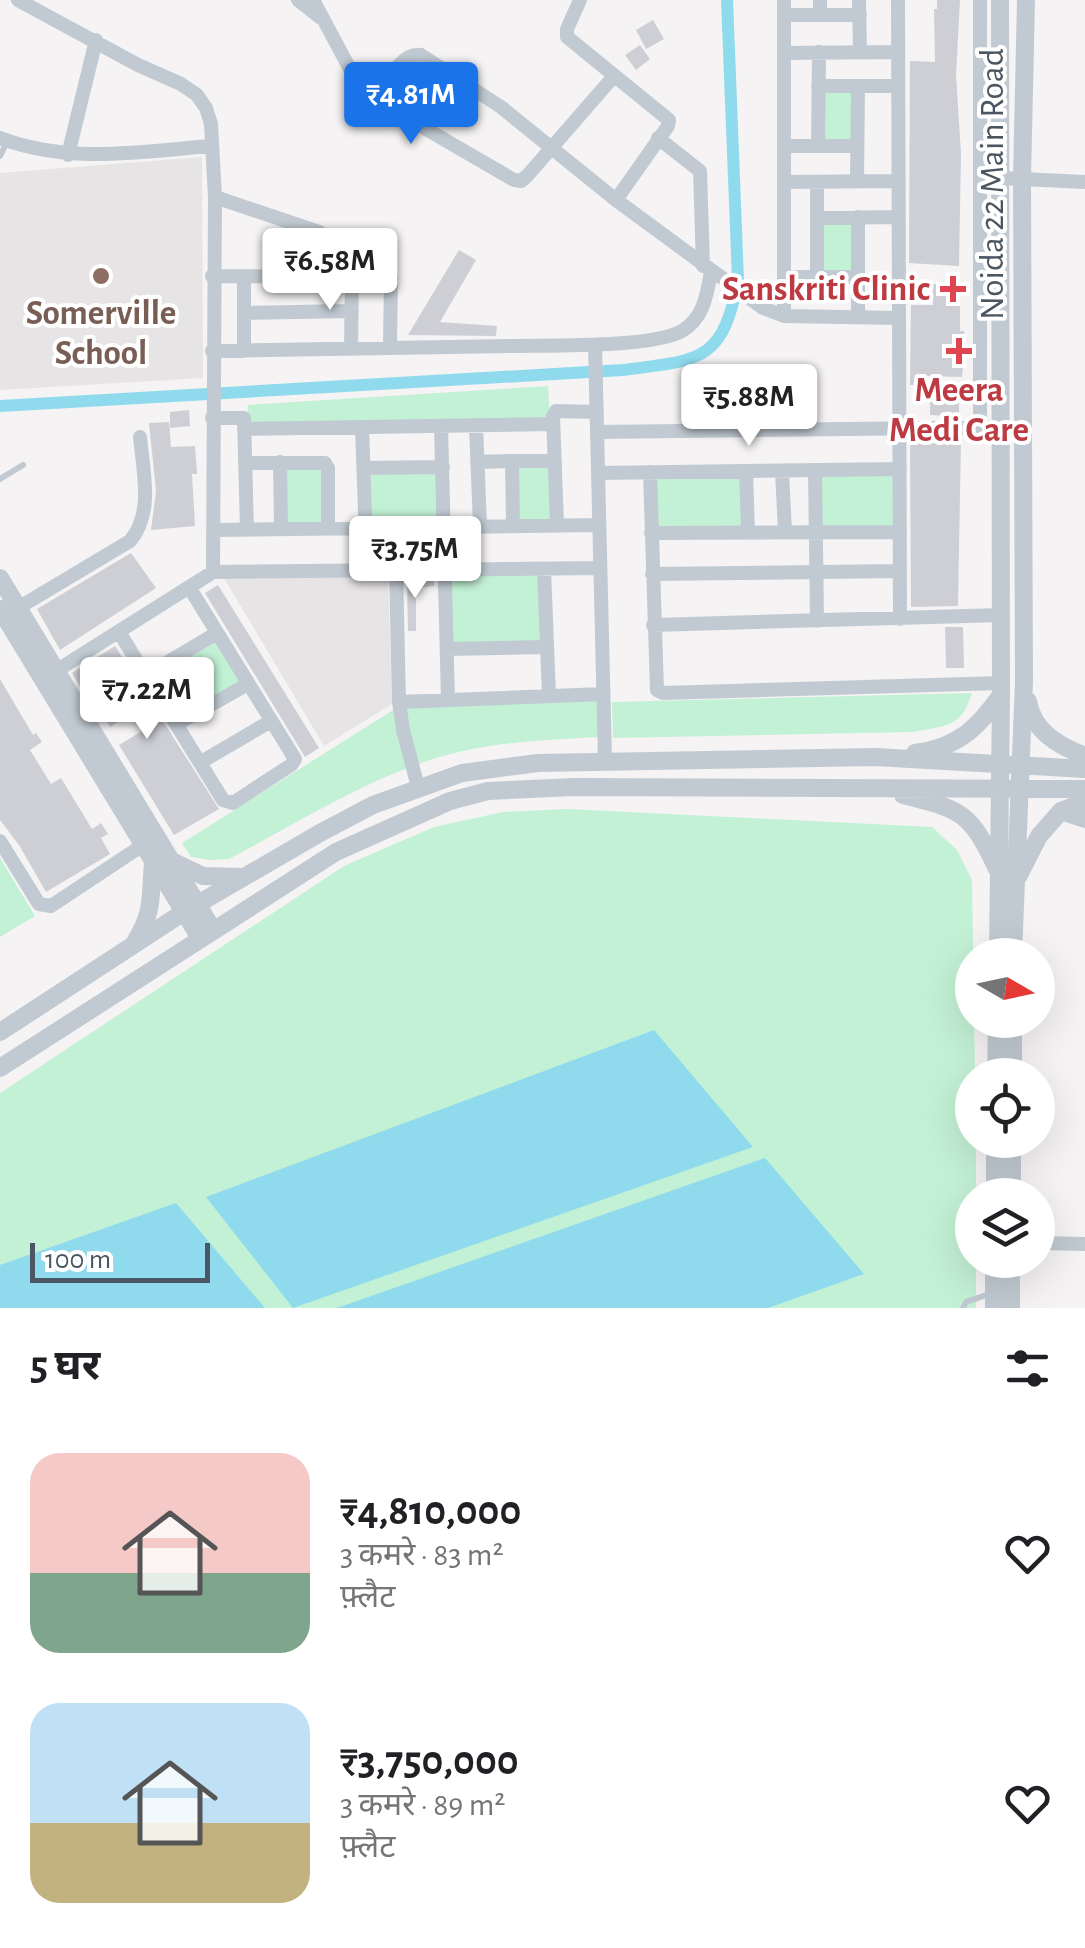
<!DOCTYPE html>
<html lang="hi">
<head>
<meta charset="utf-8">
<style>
  body { margin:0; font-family:"Alegreya Sans","Noto Sans Devanagari",sans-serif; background:#f6f6f6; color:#202124; height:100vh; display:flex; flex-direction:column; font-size:38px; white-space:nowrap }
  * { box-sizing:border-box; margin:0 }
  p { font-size:32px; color:#757577 }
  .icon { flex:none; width:55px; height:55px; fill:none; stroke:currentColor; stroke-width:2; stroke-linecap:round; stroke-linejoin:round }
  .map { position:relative; height:1308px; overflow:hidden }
  .drawer { display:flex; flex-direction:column; background:#fff; flex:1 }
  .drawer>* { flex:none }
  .needle { width:65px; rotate:99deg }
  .fabs { position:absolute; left:955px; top:938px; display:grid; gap:20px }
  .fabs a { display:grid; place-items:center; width:100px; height:100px; border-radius:50%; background:#fff; box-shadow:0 10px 40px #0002; font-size:50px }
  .scale { position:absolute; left:30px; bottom:25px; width:180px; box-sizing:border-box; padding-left:10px; border:5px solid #4a5661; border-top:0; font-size:28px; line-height:35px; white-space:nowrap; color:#4a5661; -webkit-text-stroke:8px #fff; paint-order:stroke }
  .price { position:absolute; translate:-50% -85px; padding:0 22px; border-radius:10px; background:#fff; color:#222; font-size:32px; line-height:65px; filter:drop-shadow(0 2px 5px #0008) }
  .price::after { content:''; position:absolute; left:50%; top:60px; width:30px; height:22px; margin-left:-15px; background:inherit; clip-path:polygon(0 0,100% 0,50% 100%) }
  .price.current { background:#1a73e8; color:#fff }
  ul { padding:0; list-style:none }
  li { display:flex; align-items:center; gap:30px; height:250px; padding:0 30px }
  li span { display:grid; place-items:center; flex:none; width:280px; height:200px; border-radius:30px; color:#555 }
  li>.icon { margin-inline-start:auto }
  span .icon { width:120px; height:120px; fill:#fffc; stroke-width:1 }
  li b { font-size:42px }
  h2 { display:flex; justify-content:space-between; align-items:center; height:120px; padding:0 30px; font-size:42px }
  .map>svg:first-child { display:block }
  .education { fill:#e6e4e5 }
  .green { fill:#c3f1d5 }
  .water { fill:#90daee }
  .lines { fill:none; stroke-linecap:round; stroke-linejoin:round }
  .canal { stroke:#90daee; stroke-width:12 }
  .building { fill:#cdcfd5 }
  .service { stroke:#c1cad2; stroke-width:6 }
  .minor { stroke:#c1cad2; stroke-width:14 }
  .tertiary { stroke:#c1cad2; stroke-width:18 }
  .education-dot { fill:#8d6e63; stroke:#fff; stroke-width:4 }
  .health-dot { fill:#e0444e; stroke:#fff; stroke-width:4 }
  .labels { text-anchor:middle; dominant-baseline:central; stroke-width:8; stroke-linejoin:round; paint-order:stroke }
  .street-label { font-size:35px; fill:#4a5661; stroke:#fff }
  .health-label { font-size:35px; font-weight:bold; fill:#be3a42; stroke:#fff; text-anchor:end }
  .education-label { font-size:35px; font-weight:bold; fill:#785e54; stroke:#fff }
</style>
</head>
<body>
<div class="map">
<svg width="1085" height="1308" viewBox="0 0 1085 1308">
  <rect width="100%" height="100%" fill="#f5f3f3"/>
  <path class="education" d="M202,157L203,378L0,390V173Z
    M388,575L392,704L324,746L224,578Z"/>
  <path class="green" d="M820,88L856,89V144H820Z
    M819,220H856V274H819Z
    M548,386L550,420L248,425V405Z
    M553,463L554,523L515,524L514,464Z
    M324,464L325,526H284L283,465Z
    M440,469L442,524L368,526L366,471Z
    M894,473L895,528L821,529V474Z
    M743,474L744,528L657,530L656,476Z
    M542,572L543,643L452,645L450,574Z
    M216,638L241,682L181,718L155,675Z
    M972,693C961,729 946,725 913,732L613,738L612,702Z
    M598,700L599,737C543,740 484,742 430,760C360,783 295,824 229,859L210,860L191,857L182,843L398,707Z
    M567,809L932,827L957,850L972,880L975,1075H972V1140H976V1195H972V1260H976V1308H0V1093L344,866L434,827L503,812Z
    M0,858L35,916L0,937Z"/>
  <path class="water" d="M654,1030L753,1147L293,1308L206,1197Z
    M765,1158L864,1274L768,1308H337Z
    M176,1203L265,1308H0V1265Z"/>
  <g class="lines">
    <path class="canal" d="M0,406L623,370C699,360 723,363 738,280L727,0"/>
  </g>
  <path class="building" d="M937,0H960L956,75L961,154L959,266L909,263L910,61L935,62L934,9H937Z
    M653,20L664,39L646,49L636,30Z
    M640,45L650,59L636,70L625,55Z
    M459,250L476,260L440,322L497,326L496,336L408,335Z
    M933,284H960V331H964L965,343L962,377L926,376V399L916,398V385H910L911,305H933Z
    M930,400L959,401V416L930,415Z
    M189,410L190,426L170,428V412Z
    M169,422L171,447L195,446L197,474H192L195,526L151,530L156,491L149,423Z
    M961,438L958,606L911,607L910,439Z
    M131,553L156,588L60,650L37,609Z
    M434,580V586L416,588V631H408L407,581Z
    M218,585L319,748L305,757L205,593Z
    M945,627H963L964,668H946Z
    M115,646L219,809L174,835L119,745L147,728L136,711L110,727L102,713L98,716L72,673Z
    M0,679L33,735L36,733L42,742L30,750L51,784L61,778L92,829L101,823L108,834L101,838L110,854L46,892L19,845L0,820Z"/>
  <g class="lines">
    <path class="service" d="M0,156L7,142
      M0,479L23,465
      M963,1308L966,1302L992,1293"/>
    <path class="minor" d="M18,0L138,65L181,84L197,95L206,108L211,124L215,197L213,572
      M298,0L321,18
      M313,0L357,82L376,100L514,180L521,181L527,176L614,76
      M580,0L567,29V37L669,120L668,126L616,200
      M859,0L860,52
      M898,0L900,619
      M980,0V427
      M784,15H860
      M820,15V0
      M784,53L898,52
      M818,86H898
      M376,100C387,84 400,52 421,55L501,107L616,200L763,308L784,316L899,318
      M0,138C69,164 139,152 211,146
      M658,138L700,171L703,266
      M784,146H857
      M818,146L819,52
      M68,155L96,40
      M980,177L1085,182
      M857,181L858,86
      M784,182L899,181
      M215,197L319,232L309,276
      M858,217V317
      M817,218L899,217
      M212,276L391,277L390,348
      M784,277H858
      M817,277V182
      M244,313L352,311
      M784,316V0
      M595,345L605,761
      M351,349L352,277
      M212,351C311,349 410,347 509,346C547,345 652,348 682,331C704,318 707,294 711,272
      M244,351V276
      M212,418H244L247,529
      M476,425L480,526
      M441,426L448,700
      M362,427L367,570
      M244,429L553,424
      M597,432L1024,427
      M280,462L281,529
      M477,462L512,461
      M245,463H325L328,468V528
      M364,468L443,467
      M815,470L817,621
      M746,471L748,532
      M782,471L785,532
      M650,472L657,690L663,693L1001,683
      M598,473L900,469
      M557,525L553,416L556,411L597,412
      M513,526L512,461H555
      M213,530L599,525
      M651,533L900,532
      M544,569L549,696
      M396,570L399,702L603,694
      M652,574L900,571
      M18,608L130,541C154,513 143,471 140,437
      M653,625L1001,615
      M119,632L223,800L233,803L291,765L295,759L189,587
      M447,649L547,647
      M56,671L213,572L600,568
      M146,675L217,633
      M399,702L403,730L418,787
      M177,724L248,684
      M201,762L271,721
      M0,841L39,904L51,906L143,845
      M1038,1243L1085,1244"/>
    <path class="tertiary" d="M0,578L213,930
      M0,609L200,938
      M1028,701C1033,731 1057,745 1085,756
      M915,753C957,748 978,728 1001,695
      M903,795C963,810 970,812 997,869
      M1061,811L1085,819
      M172,861L203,876L242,877
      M1018,877L1039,836L1061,811L1085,802
      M135,942C154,912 150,896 153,863
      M998,955L1001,695L1000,0
      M1013,955L1024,681L1022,178L1026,0
      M0,1032L184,912L320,833L373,805L462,773L538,763L875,757L1085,769
      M0,1068L336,852L450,801L488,791L574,787L1085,789
      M996,1075L997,1020
      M1013,1075V1020
      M995,1195V1140
      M1012,1195V1140
      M994,1308V1260
      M1011,1308V1260"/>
  </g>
  <circle class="education-dot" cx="101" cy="276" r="10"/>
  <g class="health-dot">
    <path d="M948 274h10v10h10v10h-10v10h-10v-10h-10v-10h10z"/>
    <path d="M954 336h10v10h10v10h-10v10h-10v-10h-10v-10h10z"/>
  </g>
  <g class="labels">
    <g class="street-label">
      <text transform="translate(992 184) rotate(-90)">Noida 22 Main Road</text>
    </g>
    <g class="health-label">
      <text x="930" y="289">Sanskriti Clinic</text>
      <text x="959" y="390" text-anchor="middle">Meera<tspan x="959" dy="40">Medi Care</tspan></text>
    </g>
    <g class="education-label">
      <text x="101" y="313">Somerville<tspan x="101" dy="40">School</tspan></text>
    </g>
  </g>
</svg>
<div class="fabs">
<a><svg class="needle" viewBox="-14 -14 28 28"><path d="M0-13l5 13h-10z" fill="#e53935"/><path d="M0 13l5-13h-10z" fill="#757577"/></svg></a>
<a><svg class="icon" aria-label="locate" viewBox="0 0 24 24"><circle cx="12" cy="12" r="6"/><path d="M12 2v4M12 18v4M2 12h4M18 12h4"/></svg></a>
<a><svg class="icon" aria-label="layers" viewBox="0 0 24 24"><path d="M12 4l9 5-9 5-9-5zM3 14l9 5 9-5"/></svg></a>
</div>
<div class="scale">100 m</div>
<b class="price current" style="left:411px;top:147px">₹4.81M</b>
<b class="price" style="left:330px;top:313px">₹6.58M</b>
<b class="price" style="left:749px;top:449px">₹5.88M</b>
<b class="price" style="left:415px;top:601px">₹3.75M</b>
<b class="price" style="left:147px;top:742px">₹7.22M</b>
</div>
<section class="drawer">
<h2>5 घर<svg class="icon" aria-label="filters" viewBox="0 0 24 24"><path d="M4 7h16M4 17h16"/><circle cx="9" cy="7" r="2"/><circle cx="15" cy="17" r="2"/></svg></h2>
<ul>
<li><span style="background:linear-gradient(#f6c9c9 60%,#7fa58c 0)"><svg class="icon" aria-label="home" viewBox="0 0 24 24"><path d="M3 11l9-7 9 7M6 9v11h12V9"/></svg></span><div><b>₹4,810,000</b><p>3 कमरे · 83 m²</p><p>फ़्लैट</p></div><svg class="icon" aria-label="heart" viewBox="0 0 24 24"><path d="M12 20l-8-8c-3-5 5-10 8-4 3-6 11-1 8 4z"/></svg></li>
<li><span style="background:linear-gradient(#bfe0f5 60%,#c2b280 0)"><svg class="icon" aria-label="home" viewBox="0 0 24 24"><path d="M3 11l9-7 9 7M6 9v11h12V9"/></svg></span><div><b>₹3,750,000</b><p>3 कमरे · 89 m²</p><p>फ़्लैट</p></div><svg class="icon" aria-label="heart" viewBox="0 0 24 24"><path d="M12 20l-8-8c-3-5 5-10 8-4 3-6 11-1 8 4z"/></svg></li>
</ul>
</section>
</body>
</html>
